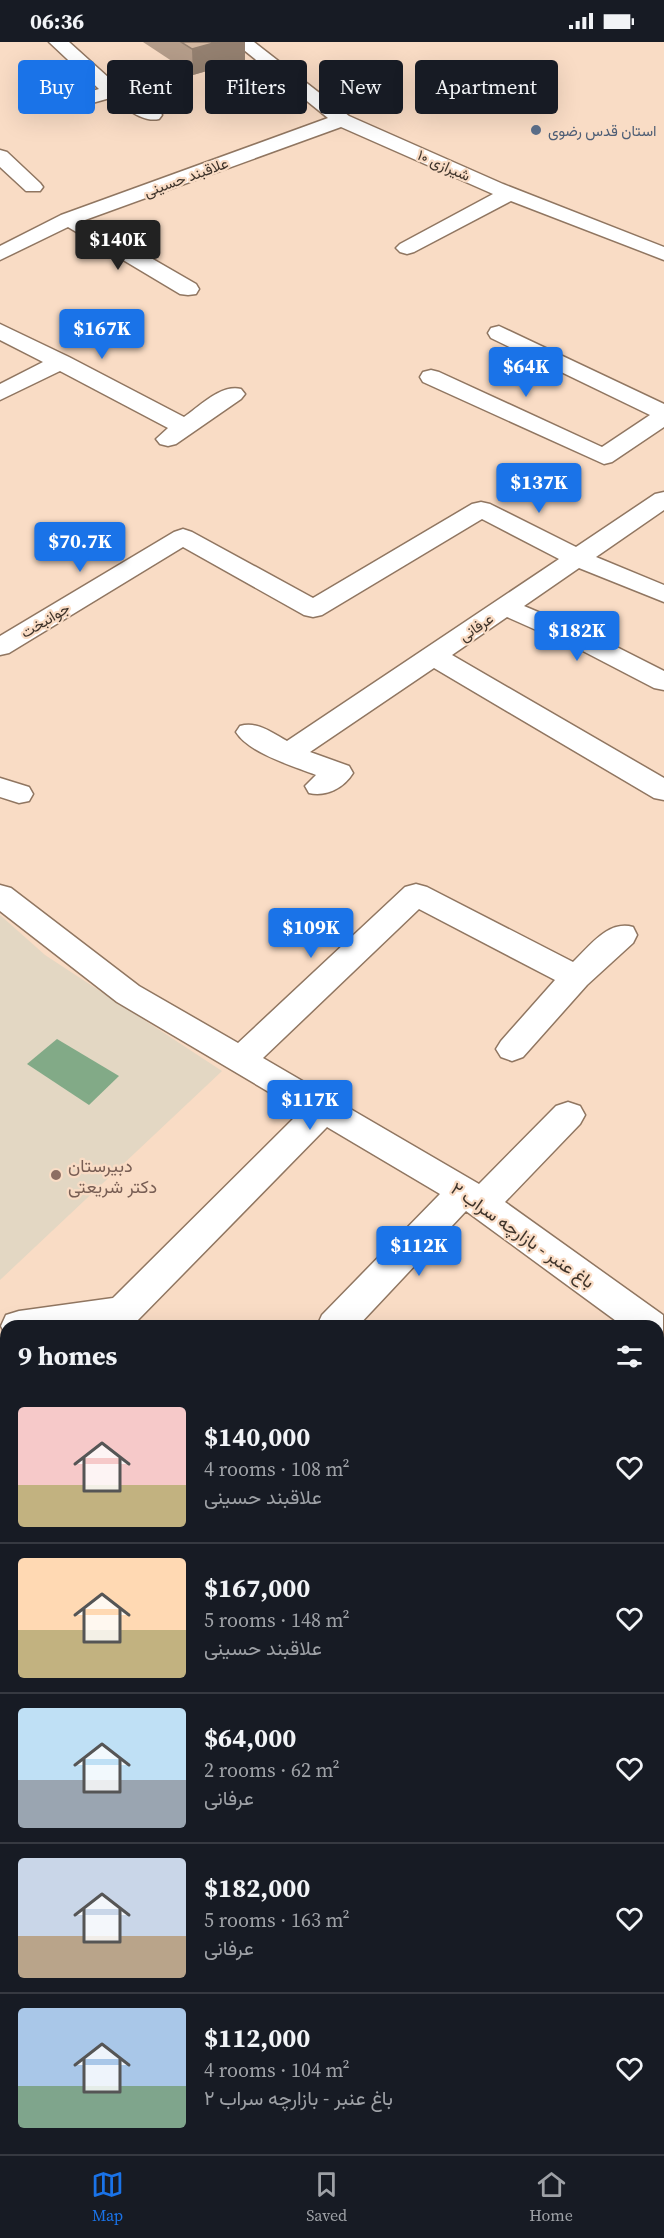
<!DOCTYPE html>
<html lang="en">
<head>
<meta charset="utf-8">
<style>
  body { margin:0; font-family:"Source Serif 4",Vazirmatn,serif; background:#20242c; color:#f1f3f6; height:100vh; display:flex; flex-direction:column; font-size:22px; white-space:nowrap }
  * { box-sizing:border-box; margin:0 }
  p { font-size:20px; color:#9ea1a6 }
  .icon { flex:none; width:33px; height:33px; fill:none; stroke:currentColor; stroke-width:2; stroke-linecap:round; stroke-linejoin:round }
  .map { position:relative; flex:1; overflow:hidden }
  .details { position:absolute; left:0px; top:1278px; width:664px; height:834px; display:flex; flex-direction:column; background:#171b24; border-radius:18px 18px 0 0; box-shadow:0 6px 24px #0002 }
  .details>* { flex:none }
  .guide { position:absolute; left:18px; top:18px; width:628px; height:54px; display:flex; gap:12px }
  .price { position:absolute; translate:-50% -51px; padding:0 14px; border-radius:6px; background:#1a73e8; color:#fff; font-size:20px; line-height:39px; filter:drop-shadow(0 2px 3px #0008) }
  .price::after { content:''; position:absolute; left:50%; top:36px; width:18px; height:14px; margin-left:-9px; background:inherit; clip-path:polygon(0 0,100% 0,50% 100%) }
  .price.selected { background:#222; color:#fff }
  ul { padding:0; list-style:none }
  li { display:flex; align-items:center; gap:18px; height:150px; padding:0 18px }
  li+li { border-top:2px solid #363941 }
  li span { display:grid; place-items:center; flex:none; width:168px; height:120px; border-radius:6px; color:#555 }
  li>.icon { margin-inline-start:auto }
  span .icon { width:72px; height:72px; fill:#fffc; stroke-width:1 }
  li b { font-size:26px }
  h2 { display:flex; justify-content:space-between; align-items:center; height:72px; padding:0 18px; font-size:26px }
  .tag { padding:0 21px; border-radius:6px; background:#171b24; box-shadow:0 6px 24px #0002; font-size:21px; line-height:54px }
  .tag.selected { background:#1a73e8; color:#fff }
  .status { display:flex; justify-content:space-between; align-items:center; height:42px; padding:0 30px; background:#171b24; direction:ltr }
  .status svg { height:16px; fill:currentColor }
  .dock { display:flex; justify-content:space-around; align-items:center; height:84px; border-top:2px solid #363941; background:#171b24; font-size:16px; color:#9ea1a6 }
  .dock a { display:grid; justify-items:center; gap:3px }
  .dock .selected { color:#1a73e8 }
  .map>svg:first-child { display:block }
  .education { fill:#e3d7c3 }
  .forest { fill:#82aa87 }
  .lines { fill:none; stroke-linecap:round; stroke-linejoin:round }
  .minor-casing { stroke:#907661; stroke-width:3 }
  .minor { fill:#fff; fill-rule:evenodd }
  .wall { fill:#b59d8a }
  .shaded-wall { fill:#948070 }
  .building { fill:#d3b7a0; stroke:#948070; stroke-width:1.5 }
  .service-dot { fill:#5c6f8a; stroke:#f9dcc5; stroke-width:2 }
  .education-dot { fill:#8d6e63; stroke:#f9dcc5; stroke-width:2 }
  .labels { text-anchor:middle; dominant-baseline:central; stroke-width:4.5; stroke-linejoin:round; paint-order:stroke }
  .far-service-label { font-size:15px; fill:#4e5e75; stroke:#f9dcc5; text-anchor:start }
  .far-street-label { font-size:15px; fill:#3e332a; stroke:#f9dcc5 }
  .education-label { font-size:18px; fill:#785e54; stroke:#f9dcc5; text-anchor:start }
  .street-label { font-size:18px; fill:#3e332a; stroke:#f9dcc5 }
</style>
</head>
<body>
<div class="status"><b>06:36</b><svg viewBox="0 0 49 12"><path d="M0 12V9h3v3zM5 12V6h3v6zM10 12V3h3v9zM15 12V0h3v12zM26 1h20v11H26zM47 4h2v5h-2z"/></svg></div>
<div class="map">
<svg width="664" height="2112" viewBox="0 0 664 2112">
  <rect width="100%" height="100%" fill="#f9dcc5"/>
  <path class="education" d="M0,873L45,913L222,1029L0,1238Z"/>
  <path class="forest" d="M57,997L119,1034L89,1063L27,1022Z"/>
  <g class="lines">
    <g class="minor-casing">
      <path id="minor" d="M49,0H69L119,45L159,69L162,73L159,77C142,81 124,64 110,56L71,67L64,65L61,61L64,57L99,47Z
        M234,0H254L349,74L503,142L664,205V218L511,159L414,210L407,212L400,210L396,206L400,202L493,152L341,85L85,178L196,242L199,247L196,252L188,253L180,252L68,185L0,218V204L61,173L328,76Z
        M0,108L7,110L40,141L43,145L40,149H26L0,125Z
        M0,282L69,315L184,375C200,364 221,342 241,347L245,352L241,357L176,402L168,404L160,402L156,397L168,386L60,329L0,358V342L43,320L0,298Z
        M499,284L664,362V385L612,420L604,422L423,340L420,335L423,330L431,328L439,330L602,405L650,373L491,296L488,291L491,286Z
        M664,450V468L596,515L664,543V560L579,526L524,564L597,595L664,629V648L654,646L579,607L507,575L452,613L664,736V758L654,756L434,626L310,710L349,724L353,731C344,746 326,755 309,751L305,744L316,733C293,724 249,711 236,690L240,684C258,679 272,691 287,699L559,517L482,477L322,573L313,575L304,573L183,505L9,611L0,613V594L174,490L183,487L192,490L313,556L472,462L481,460L490,462L576,505L655,452Z
        M0,736L29,745L33,752L29,759L19,761L0,755Z
        M416,842L427,845L573,920C590,904 608,878 633,885L637,893L633,901L587,943L523,1015L512,1019L501,1015L496,1007L501,999L555,938L419,867L263,1016L479,1142L556,1064L568,1060L580,1064L585,1073L580,1082L505,1160L663,1273V1295L658,1296V1284H623L466,1169L358,1284H317L322,1273L440,1152L327,1085L136,1280L125,1284H6V1294L1,1284L6,1273L19,1269L113,1256L301,1069L117,960L0,869V843L11,846L139,944L238,1001L405,845Z
        M664,1930V1984L658,1987V1932Z
        M658,2045L664,2047V2097L658,2094Z
        M561,2106H609L606,2112H558Z"/>
    </g>
    <use href="#minor" class="minor"/>
  </g>
  <path class="wall" d="M143,0H245V18L193,33Z"/>
  <path class="shaded-wall" d="M217,0H245V18L193,33L192,7Z
    M0,1594L4,1609L0,1614Z"/>
  <path class="building" d="M181,0H217L192,7Z"/>
  <circle class="service-dot" cx="536" cy="88" r="6"/>
  <circle class="education-dot" cx="56" cy="1133" r="6"/>
  <g class="labels">
    <g class="far-service-label">
      <text x="548" y="88">استان قدس رضوی</text>
    </g>
    <g class="far-street-label">
      <text transform="translate(444 123) rotate(24)">شیرازی ۱۰</text>
      <text transform="translate(186 135) rotate(-20)">علاقبند حسینی</text>
      <text transform="translate(45 578) rotate(-31)">جوانبخت</text>
      <text transform="translate(476 585) rotate(-34)">عرفانی</text>
    </g>
    <g class="education-label">
      <text x="68" y="1123">دبیرستان<tspan x="68" dy="21">دکتر شریعتی</tspan></text>
    </g>
    <g class="street-label">
      <text transform="translate(523 1193) rotate(35)">باغ عنبر - بازارچه سراب ۲</text>
    </g>
  </g>
</svg>
<b class="price selected" style="left:118px;top:229px">$140K</b>
<b class="price" style="left:102px;top:318px">$167K</b>
<b class="price" style="left:526px;top:356px">$64K</b>
<b class="price" style="left:539px;top:472px">$137K</b>
<b class="price" style="left:80px;top:531px">$70.7K</b>
<b class="price" style="left:577px;top:620px">$182K</b>
<b class="price" style="left:311px;top:917px">$109K</b>
<b class="price" style="left:310px;top:1089px">$117K</b>
<b class="price" style="left:419px;top:1235px">$112K</b>
<div class="guide">
<a class="tag selected">Buy</a>
<a class="tag">Rent</a>
<a class="tag">Filters</a>
<a class="tag">New</a>
<a class="tag">Apartment</a>
</div>
<section class="details">
<h2>9 homes<svg class="icon" aria-label="filters" viewBox="0 0 24 24"><path d="M4 7h16M4 17h16"/><circle cx="9" cy="7" r="2"/><circle cx="15" cy="17" r="2"/></svg></h2>
<ul>
<li><span style="background:linear-gradient(#f6c9c9 65%,#c2b280 0)"><svg class="icon" aria-label="home" viewBox="0 0 24 24"><path d="M3 11l9-7 9 7M6 9v11h12V9"/></svg></span><div><b>$140,000</b><p>4 rooms · 108 m²</p><p>علاقبند حسینی</p></div><svg class="icon" aria-label="heart" viewBox="0 0 24 24"><path d="M12 20l-8-8c-3-5 5-10 8-4 3-6 11-1 8 4z"/></svg></li>
<li><span style="background:linear-gradient(#ffd9b3 60%,#c2b280 0)"><svg class="icon" aria-label="home" viewBox="0 0 24 24"><path d="M3 11l9-7 9 7M6 9v11h12V9"/></svg></span><div><b>$167,000</b><p>5 rooms · 148 m²</p><p>علاقبند حسینی</p></div><svg class="icon" aria-label="heart" viewBox="0 0 24 24"><path d="M12 20l-8-8c-3-5 5-10 8-4 3-6 11-1 8 4z"/></svg></li>
<li><span style="background:linear-gradient(#bfe0f5 60%,#9aa5b1 0)"><svg class="icon" aria-label="home" viewBox="0 0 24 24"><path d="M3 11l9-7 9 7M6 9v11h12V9"/></svg></span><div><b>$64,000</b><p>2 rooms · 62 m²</p><p>عرفانی</p></div><svg class="icon" aria-label="heart" viewBox="0 0 24 24"><path d="M12 20l-8-8c-3-5 5-10 8-4 3-6 11-1 8 4z"/></svg></li>
<li><span style="background:linear-gradient(#c9d6e8 65%,#b9a48a 0)"><svg class="icon" aria-label="home" viewBox="0 0 24 24"><path d="M3 11l9-7 9 7M6 9v11h12V9"/></svg></span><div><b>$182,000</b><p>5 rooms · 163 m²</p><p>عرفانی</p></div><svg class="icon" aria-label="heart" viewBox="0 0 24 24"><path d="M12 20l-8-8c-3-5 5-10 8-4 3-6 11-1 8 4z"/></svg></li>
<li><span style="background:linear-gradient(#a9c7e8 65%,#7fa58c 0)"><svg class="icon" aria-label="home" viewBox="0 0 24 24"><path d="M3 11l9-7 9 7M6 9v11h12V9"/></svg></span><div><b>$112,000</b><p>4 rooms · 104 m²</p><p>باغ عنبر - بازارچه سراب ۲</p></div><svg class="icon" aria-label="heart" viewBox="0 0 24 24"><path d="M12 20l-8-8c-3-5 5-10 8-4 3-6 11-1 8 4z"/></svg></li>
</ul>
</section>
</div>
<nav class="dock">
<a class="selected"><svg class="icon" aria-label="map" viewBox="0 0 24 24"><path d="M3 6l6-2 6 2 6-2v14l-6 2-6-2-6 2zM9 4v14M15 6v14"/></svg>Map</a>
<a><svg class="icon" aria-label="saved" viewBox="0 0 24 24"><path d="M7 4h10v16l-5-4-5 4z"/></svg>Saved</a>
<a><svg class="icon" aria-label="home" viewBox="0 0 24 24"><path d="M3 11l9-7 9 7M6 9v11h12V9"/></svg>Home</a>
</nav>
</body>
</html>
